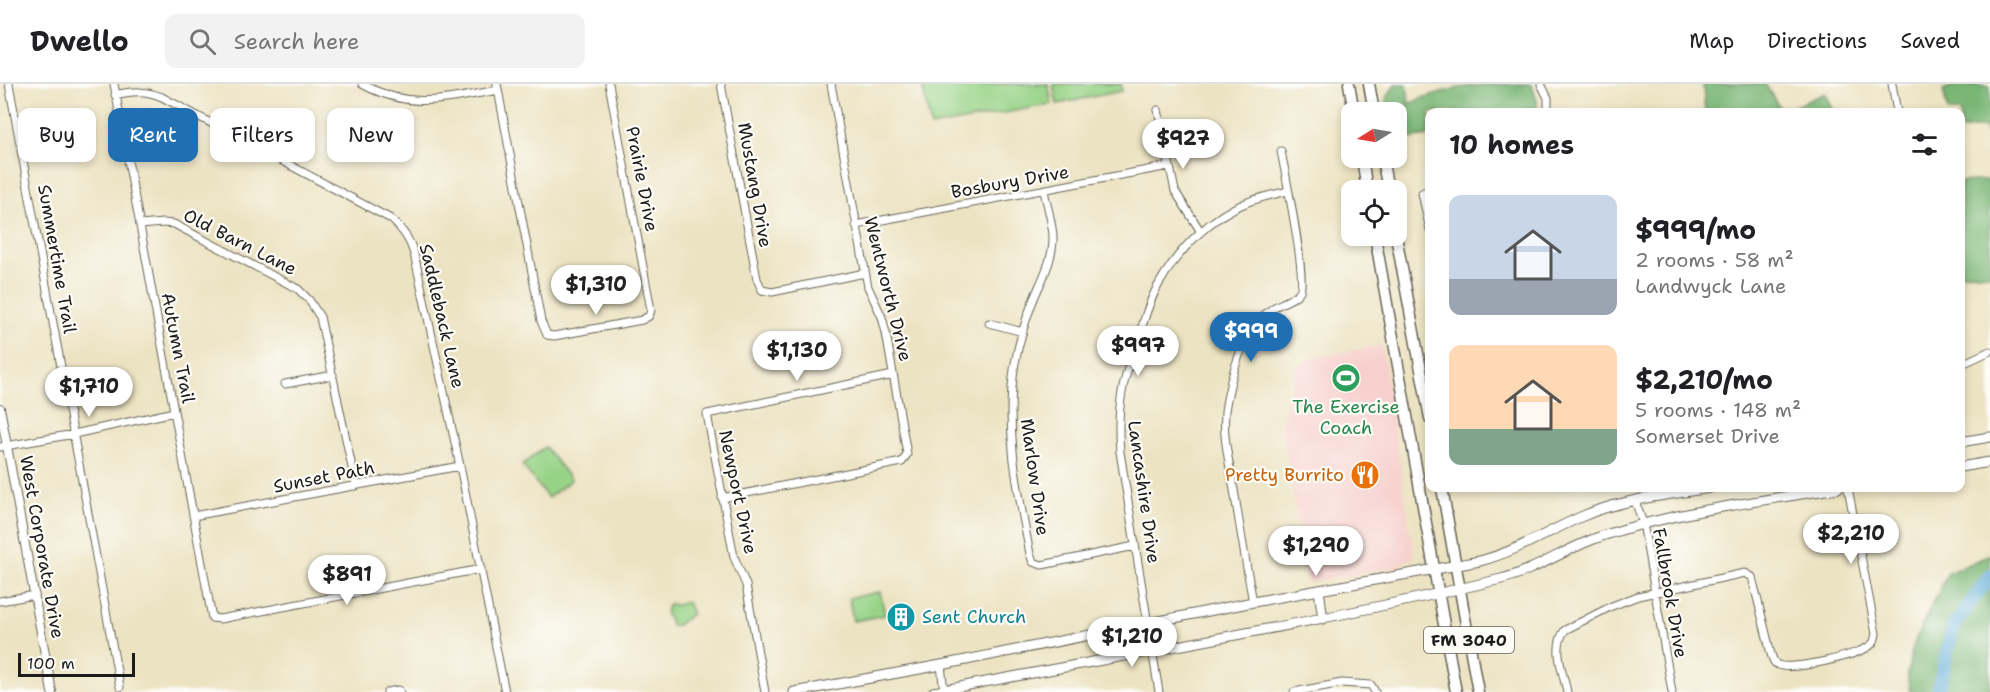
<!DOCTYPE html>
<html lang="en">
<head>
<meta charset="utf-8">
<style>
  body { margin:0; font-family:"Shantell Sans",sans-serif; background:#f2f2f2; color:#202124; height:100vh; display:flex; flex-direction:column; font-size:22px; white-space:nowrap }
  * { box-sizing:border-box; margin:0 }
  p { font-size:20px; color:#757577 }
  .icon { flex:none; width:33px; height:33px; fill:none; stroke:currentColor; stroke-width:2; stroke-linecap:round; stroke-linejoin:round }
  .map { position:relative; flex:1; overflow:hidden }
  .side { position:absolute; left:1425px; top:24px; width:540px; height:384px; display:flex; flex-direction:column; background:#fff; border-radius:12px; box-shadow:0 3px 9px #0003 }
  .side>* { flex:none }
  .top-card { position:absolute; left:18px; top:24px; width:570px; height:54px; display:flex; gap:12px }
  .needle { width:39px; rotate:259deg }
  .tools { position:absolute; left:1341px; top:18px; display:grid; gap:12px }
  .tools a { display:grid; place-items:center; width:66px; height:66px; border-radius:12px; background:#fff; box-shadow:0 3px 9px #0003; font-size:30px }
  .scale { position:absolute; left:18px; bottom:15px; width:117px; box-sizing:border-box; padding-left:6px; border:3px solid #1c1c1c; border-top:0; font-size:16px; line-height:21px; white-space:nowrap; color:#1c1c1c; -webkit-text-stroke:4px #fdfcf7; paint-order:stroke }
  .price { position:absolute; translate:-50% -51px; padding:0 14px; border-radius:21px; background:#fff; color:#222; font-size:20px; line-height:39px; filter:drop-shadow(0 2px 3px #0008) }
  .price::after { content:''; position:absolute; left:50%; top:36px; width:18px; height:14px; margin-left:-9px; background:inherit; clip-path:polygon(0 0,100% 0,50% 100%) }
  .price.selected { background:#1f6fb2; color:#fff }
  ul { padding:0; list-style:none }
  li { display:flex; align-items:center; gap:18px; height:150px; padding:0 24px }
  li span { display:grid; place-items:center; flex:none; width:168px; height:120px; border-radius:12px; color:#555 }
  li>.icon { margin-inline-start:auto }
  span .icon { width:72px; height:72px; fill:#fffc; stroke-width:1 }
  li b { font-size:26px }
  h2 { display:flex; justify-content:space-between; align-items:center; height:72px; padding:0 24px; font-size:26px }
  .pill { padding:0 21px; border-radius:12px; background:#fff; box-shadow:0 3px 9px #0003; font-size:21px; line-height:54px }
  .pill.selected { background:#1f6fb2; color:#fff }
  header { display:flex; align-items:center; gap:36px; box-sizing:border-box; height:84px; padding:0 30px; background:#fff; border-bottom:2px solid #e0e0e0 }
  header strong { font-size:28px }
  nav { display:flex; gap:33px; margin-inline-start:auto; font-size:21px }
  .search { width:420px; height:54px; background:#f2f2f2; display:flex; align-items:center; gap:15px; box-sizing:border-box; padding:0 21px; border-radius:12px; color:#757577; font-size:22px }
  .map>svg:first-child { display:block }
  .built { fill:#f7d0cd }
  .green { fill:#97d387; stroke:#5a7852; stroke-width:1.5 }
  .forest { fill:#79b574; stroke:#4a6848; stroke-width:1.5 }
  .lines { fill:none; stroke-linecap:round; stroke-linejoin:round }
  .river { stroke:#5fabd8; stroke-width:14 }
  .minor-casing { stroke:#656256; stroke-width:9 }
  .tertiary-casing { stroke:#656256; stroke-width:10 }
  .secondary-casing { stroke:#656256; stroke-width:11 }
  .primary-casing { stroke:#656256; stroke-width:13 }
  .minor { stroke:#fff; stroke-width:7 }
  .tertiary { stroke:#fff; stroke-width:8 }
  .secondary { stroke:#fff; stroke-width:9 }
  .primary { stroke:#fff; stroke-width:10 }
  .labels { text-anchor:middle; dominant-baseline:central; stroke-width:4.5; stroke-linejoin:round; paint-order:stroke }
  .shield { fill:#fdfcf7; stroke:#605f5e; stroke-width:1.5 }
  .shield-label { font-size:16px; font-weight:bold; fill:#1c1c1c }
  .street-label { font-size:18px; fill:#1c1c1c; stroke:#fdfcf7 }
  .leisure-label { font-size:18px; fill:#27864d; stroke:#fdfcf7 }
  .food-label { font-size:18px; fill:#c56008; stroke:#fdfcf7; text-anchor:end }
  .culture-label { font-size:18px; fill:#0d838f; stroke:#fdfcf7; text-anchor:start }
</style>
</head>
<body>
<header>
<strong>Dwello</strong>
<div class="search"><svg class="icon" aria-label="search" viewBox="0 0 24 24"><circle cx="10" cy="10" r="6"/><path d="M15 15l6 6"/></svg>Search here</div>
<nav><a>Map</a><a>Directions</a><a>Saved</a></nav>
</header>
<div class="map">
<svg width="1990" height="608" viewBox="0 0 1990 608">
  <rect width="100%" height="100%" fill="#fdfcf7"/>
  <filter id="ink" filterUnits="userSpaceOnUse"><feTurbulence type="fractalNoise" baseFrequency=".0167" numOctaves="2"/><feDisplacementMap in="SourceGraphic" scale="12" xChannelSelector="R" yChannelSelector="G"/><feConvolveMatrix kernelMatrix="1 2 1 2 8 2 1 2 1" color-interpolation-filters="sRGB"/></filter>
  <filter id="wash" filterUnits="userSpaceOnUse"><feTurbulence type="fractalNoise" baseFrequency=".008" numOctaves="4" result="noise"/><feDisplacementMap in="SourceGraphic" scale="24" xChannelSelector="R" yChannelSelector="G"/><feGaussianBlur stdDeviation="1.35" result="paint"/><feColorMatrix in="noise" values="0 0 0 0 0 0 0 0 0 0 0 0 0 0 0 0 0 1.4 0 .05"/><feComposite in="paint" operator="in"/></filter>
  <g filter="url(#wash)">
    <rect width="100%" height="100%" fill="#ece3c2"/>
    <path class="built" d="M1382,261L1414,472L1397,483L1308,499L1281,340L1298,284L1308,275Z"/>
    <path class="green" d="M922,0H1048L1052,20L931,43Z
      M1053,0H1121L1122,7L1057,20Z
      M545,363L571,396L548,414L522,381Z
      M880,508L885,531L853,537L849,514Z
      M687,518L692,530L677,541L672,542L665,529L669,520L677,521Z"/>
    <path class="forest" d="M1395,0H1407L1409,20C1450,0 1487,0 1531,0L1537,16V28H1430L1429,52L1398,56L1397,54L1396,28H1386L1384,23L1388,12Z
      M1703,0H1765L1782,28L1825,9L1833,28H1705Z
      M1958,0L1990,2V52L1983,43L1961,46L1960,28H1948L1943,6Z
      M1990,96V191L1969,189L1961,190V98Z
      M1990,471V608H1910C1909,602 1907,595 1908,589C1910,555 1934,520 1948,489Z"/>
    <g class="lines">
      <path class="river" d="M1938,608L1953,543L1990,492"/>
    </g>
  </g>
  <g filter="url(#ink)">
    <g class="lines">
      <g class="minor-casing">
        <path id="minor" d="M9,0L120,603
          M114,0L212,534L220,535L481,485
          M362,0C411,27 447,15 498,6
          M497,0L541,237L547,251L554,252L642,236L649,232L651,226L609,0
          M721,0L757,195L762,206L772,208L865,189
          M1541,0L1548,14V28
          M1892,0L1897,28
          M115,11C133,7 145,6 162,13L391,135C404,147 411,157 415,174L460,382L505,608
          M1158,26L1175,107L1201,148
          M1430,105L1422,109L1430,146
          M1044,107C1047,121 1052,137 1053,152C1054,175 1041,197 1033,217C1025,237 1019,258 1015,279C1004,344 1018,407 1030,470L1033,478L1042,481L1135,462
          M140,141L163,139L174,140L298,205L309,216L320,233L356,402
          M856,141L1169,82
          M989,239L1023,248
          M1960,281L1990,267
          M285,300L333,291
          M0,363L74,350L174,328
          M722,414L902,378L907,370L886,249L882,233L868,203L831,0
          M1635,417L1643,439L1672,608
          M193,432L460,382
          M0,517L35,511
          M1253,518C1246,481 1240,443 1234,406C1229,376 1220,345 1227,315C1233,284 1245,243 1273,224C1282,218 1294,216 1300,207C1307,194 1285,88 1281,67
          M941,581L944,608
          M387,608L399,606L400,608
          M765,608L746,501L734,473L707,330L893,291
          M1159,608L1120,368C1116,321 1123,295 1139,252C1145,234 1149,216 1159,200C1179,165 1211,132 1248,118C1261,113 1275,110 1288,107
          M1294,608L1342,599L1371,601L1375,608
          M1567,608C1563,588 1552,563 1565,546L1612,522L1638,512L1745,489L1752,493L1771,570C1773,575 1773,579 1778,581C1791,587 1864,571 1873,559C1875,557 1875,553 1876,550L1848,404"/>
      </g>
      <g class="tertiary-casing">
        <path id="tertiary" d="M0,324L52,608"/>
      </g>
      <g class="secondary-casing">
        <path id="secondary" d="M1960,358L1990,353
          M1960,383L1990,378
          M1319,506L1323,535
          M794,608L941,581L1253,518L1480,477C1518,467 1548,447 1583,432C1622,415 1668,411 1710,404
          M933,608C1123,571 1313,540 1501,495C1538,486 1569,462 1605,451C1680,427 1760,417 1838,404"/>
      </g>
      <g class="primary-casing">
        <path id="primary" d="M1349,0L1354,28
          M1369,0L1374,28
          M1362,74L1367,106
          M1382,74L1388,106
          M1375,152L1456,608
          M1396,152L1430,334
          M1442,404L1478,608"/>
      </g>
      <use href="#minor" class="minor"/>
      <use href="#tertiary" class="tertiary"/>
      <use href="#secondary" class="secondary"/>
      <use href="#primary" class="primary"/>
    </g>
  </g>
  <defs>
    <g id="stadium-disc" transform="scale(1.5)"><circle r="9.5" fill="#2e9e5b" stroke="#fdfcf7"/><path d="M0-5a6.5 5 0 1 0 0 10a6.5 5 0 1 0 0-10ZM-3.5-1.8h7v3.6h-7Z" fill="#fff"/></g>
    <g id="restaurant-disc" transform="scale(1.5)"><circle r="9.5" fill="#e8710a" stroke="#fdfcf7"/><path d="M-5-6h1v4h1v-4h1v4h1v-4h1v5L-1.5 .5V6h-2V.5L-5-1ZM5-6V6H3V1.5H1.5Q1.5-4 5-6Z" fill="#fff"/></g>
    <g id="building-disc" transform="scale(1.5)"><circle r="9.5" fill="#0f9aa8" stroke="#fdfcf7"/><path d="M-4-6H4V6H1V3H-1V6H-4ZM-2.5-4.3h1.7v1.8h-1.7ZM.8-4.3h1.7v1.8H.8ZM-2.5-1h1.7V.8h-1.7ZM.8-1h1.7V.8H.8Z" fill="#fff"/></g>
  </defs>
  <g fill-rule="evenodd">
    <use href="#stadium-disc" x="1346" y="294"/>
    <use href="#restaurant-disc" x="1365" y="391"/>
    <use href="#building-disc" x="901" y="533"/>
  </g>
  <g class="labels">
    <rect class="shield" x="1424" y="543" width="90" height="26" rx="4.5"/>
    <g class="shield-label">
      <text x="1469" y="556">FM 3040</text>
    </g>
    <g class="street-label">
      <text transform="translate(642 95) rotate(79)">Prairie Drive</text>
      <text transform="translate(1010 98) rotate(-10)">Bosbury Drive</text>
      <text transform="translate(755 101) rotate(80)">Mustang Drive</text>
      <text transform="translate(240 158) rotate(27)">Old Barn Lane</text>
      <text transform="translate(57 175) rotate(80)">Summertime Trail</text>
      <text transform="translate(888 205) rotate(76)">Wentworth Drive</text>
      <text transform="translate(442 232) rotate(77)">Saddleback Lane</text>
      <text transform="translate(178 264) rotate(79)">Autumn Trail</text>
      <text transform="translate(324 393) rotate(-11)">Sunset Path</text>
      <text transform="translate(1035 393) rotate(82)">Marlow Drive</text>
      <text transform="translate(738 408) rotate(78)">Newport Drive</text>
      <text transform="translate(1144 408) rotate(82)">Lancashire Drive</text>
      <text transform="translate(42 463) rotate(80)">West Corporate Drive</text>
      <text transform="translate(1670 509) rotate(80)">Fallbrook Drive</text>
    </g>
    <g class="leisure-label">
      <text x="1346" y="323">The Exercise<tspan x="1346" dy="21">Coach</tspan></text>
    </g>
    <g class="food-label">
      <text x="1344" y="391">Pretty Burrito</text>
    </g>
    <g class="culture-label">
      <text x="922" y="533">Sent Church</text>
    </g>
  </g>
</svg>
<div class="tools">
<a><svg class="needle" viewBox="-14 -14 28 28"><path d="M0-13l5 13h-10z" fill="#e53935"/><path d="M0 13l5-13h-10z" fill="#757577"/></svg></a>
<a><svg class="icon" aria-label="locate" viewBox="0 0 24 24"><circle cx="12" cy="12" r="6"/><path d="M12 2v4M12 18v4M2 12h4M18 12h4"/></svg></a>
</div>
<div class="scale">100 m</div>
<b class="price" style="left:1183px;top:86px">$927</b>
<b class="price" style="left:596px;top:232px">$1,310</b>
<b class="price selected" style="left:1251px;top:279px">$999</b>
<b class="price" style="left:1138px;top:293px">$997</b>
<b class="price" style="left:797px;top:298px">$1,130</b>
<b class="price" style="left:89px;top:334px">$1,710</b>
<b class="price" style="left:1851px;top:481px">$2,210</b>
<b class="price" style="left:1316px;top:493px">$1,290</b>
<b class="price" style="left:347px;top:522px">$891</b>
<b class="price" style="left:1132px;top:584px">$1,210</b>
<div class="top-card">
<a class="pill">Buy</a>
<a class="pill selected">Rent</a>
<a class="pill">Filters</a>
<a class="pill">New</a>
</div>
<section class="side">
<h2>10 homes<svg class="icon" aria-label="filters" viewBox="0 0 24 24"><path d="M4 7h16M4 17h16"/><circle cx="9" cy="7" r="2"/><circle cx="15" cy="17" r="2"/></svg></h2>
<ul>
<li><span style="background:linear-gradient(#c9d6e8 70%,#9aa5b1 0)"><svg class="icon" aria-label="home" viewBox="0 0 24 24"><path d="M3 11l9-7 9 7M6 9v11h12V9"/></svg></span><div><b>$999/mo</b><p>2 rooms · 58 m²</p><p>Landwyck Lane</p></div></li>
<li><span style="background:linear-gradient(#ffd9b3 70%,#7fa58c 0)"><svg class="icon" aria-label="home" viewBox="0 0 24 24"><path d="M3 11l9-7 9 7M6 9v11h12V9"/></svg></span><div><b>$2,210/mo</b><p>5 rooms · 148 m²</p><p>Somerset Drive</p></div></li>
</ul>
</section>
</div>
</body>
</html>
